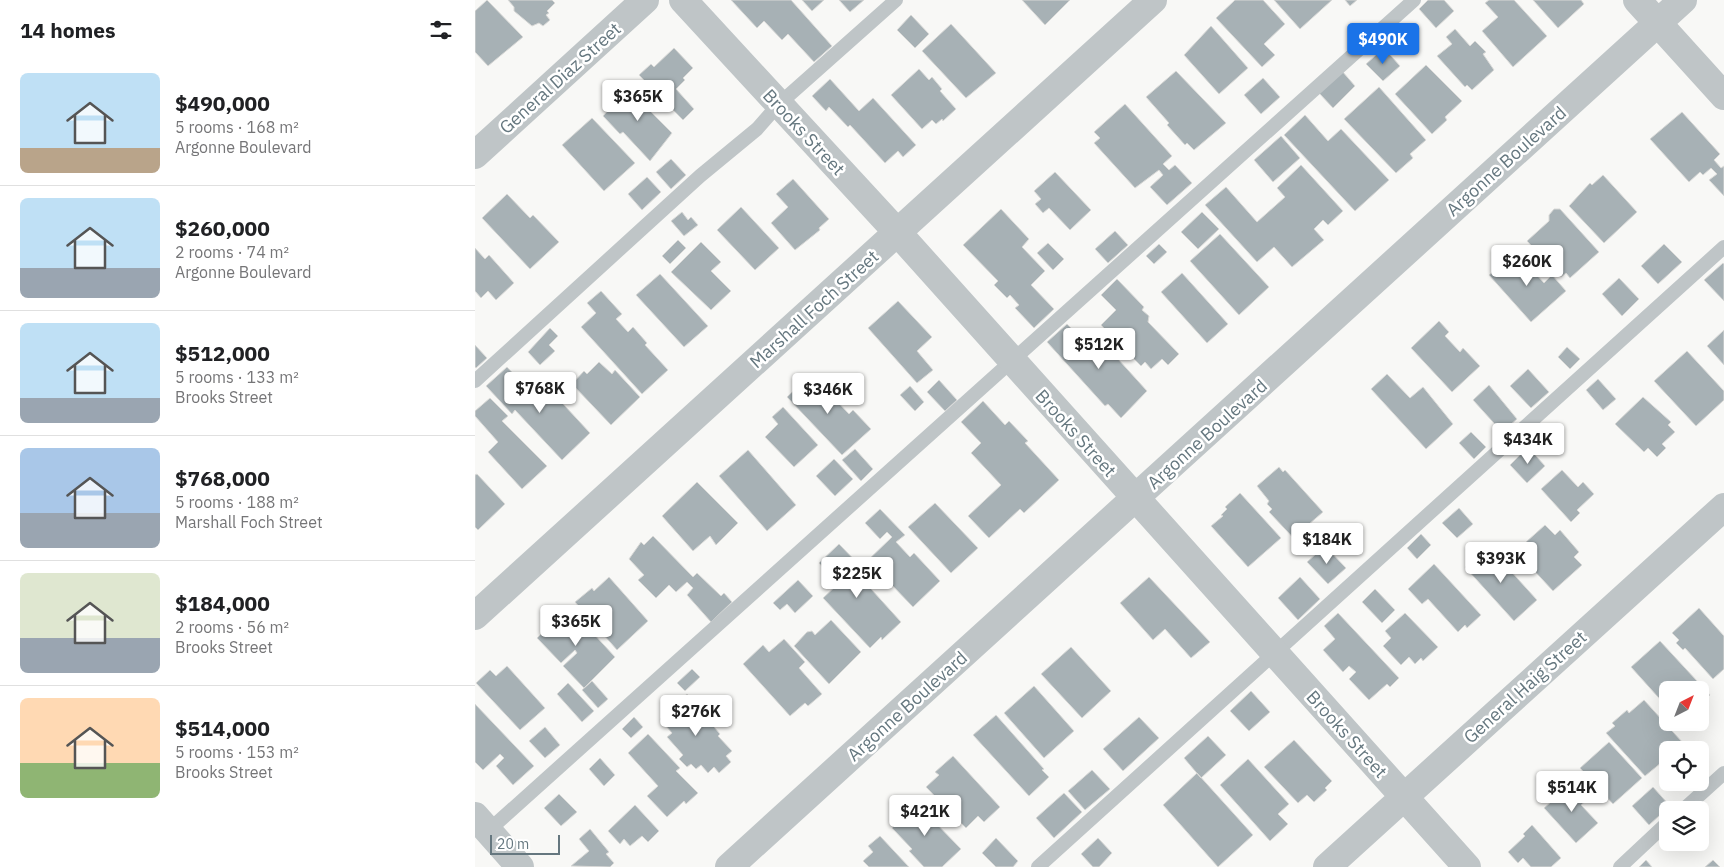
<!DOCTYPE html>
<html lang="en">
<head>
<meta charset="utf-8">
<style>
  body { margin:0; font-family:"IBM Plex Sans",sans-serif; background:#f2f2f2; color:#202124; height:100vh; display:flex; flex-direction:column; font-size:19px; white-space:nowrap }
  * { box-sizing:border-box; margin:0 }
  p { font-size:16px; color:#757577 }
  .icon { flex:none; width:28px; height:28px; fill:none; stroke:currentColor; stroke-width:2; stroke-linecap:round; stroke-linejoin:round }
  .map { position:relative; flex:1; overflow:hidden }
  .side { display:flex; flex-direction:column; background:#fff; width:475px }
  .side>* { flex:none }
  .needle { width:32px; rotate:42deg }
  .tools { position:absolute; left:1184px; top:681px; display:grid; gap:10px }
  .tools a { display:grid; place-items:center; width:50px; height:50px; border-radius:8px; background:#fff; box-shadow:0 5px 20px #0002; font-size:25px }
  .scale { position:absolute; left:15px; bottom:12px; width:70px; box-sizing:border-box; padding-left:5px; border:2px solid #65777f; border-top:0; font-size:14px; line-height:18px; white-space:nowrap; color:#65777f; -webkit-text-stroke:4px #fff; paint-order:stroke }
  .price { position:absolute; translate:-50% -42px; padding:0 11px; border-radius:5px; background:#fff; color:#222; font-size:16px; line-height:32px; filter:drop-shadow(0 1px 2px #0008) }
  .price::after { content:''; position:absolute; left:50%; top:30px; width:15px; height:11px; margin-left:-8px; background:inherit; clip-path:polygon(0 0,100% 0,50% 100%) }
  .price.on { background:#1a73e8; color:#fff }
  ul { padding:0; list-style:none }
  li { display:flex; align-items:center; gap:15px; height:125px; padding:0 20px }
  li+li { border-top:1px solid #e0e0e0 }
  li span { display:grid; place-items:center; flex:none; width:140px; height:100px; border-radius:8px; color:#555 }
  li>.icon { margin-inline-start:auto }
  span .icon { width:60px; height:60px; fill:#fffc; stroke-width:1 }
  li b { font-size:21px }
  h2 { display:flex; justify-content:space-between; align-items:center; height:60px; padding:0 20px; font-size:21px }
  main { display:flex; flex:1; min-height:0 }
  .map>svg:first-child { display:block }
  .building { fill:#a7b1b5; stroke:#dadad8 }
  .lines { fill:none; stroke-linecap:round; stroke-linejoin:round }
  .service { stroke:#bfc5c7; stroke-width:14 }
  .minor { stroke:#bfc5c7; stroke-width:28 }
  .labels { text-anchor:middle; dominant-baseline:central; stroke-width:5; stroke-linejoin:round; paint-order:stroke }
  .street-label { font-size:18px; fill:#65777f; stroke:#fff }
</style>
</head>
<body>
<main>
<section class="side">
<h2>14 homes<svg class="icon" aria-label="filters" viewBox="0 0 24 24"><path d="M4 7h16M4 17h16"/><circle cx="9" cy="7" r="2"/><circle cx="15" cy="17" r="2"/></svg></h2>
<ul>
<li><span style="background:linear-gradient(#bfe0f5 75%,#b9a48a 0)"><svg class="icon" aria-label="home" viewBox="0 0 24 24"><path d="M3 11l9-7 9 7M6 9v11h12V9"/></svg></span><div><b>$490,000</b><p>5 rooms · 168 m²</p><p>Argonne Boulevard</p></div></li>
<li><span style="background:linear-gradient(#bfe0f5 70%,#9aa5b1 0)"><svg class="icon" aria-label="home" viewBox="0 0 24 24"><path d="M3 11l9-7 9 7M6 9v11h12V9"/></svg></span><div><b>$260,000</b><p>2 rooms · 74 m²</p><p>Argonne Boulevard</p></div></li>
<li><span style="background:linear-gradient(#bfe0f5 75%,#9aa5b1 0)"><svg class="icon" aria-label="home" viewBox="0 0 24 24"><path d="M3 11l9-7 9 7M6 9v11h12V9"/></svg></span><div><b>$512,000</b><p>5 rooms · 133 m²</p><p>Brooks Street</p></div></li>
<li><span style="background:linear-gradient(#a9c7e8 65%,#9aa5b1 0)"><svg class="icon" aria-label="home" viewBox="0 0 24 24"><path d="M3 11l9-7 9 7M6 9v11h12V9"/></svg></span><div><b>$768,000</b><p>5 rooms · 188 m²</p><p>Marshall Foch Street</p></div></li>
<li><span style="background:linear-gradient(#dfe7d0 65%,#9aa5b1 0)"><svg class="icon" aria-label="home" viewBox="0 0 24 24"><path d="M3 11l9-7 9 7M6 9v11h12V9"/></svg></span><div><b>$184,000</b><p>2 rooms · 56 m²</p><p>Brooks Street</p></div></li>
<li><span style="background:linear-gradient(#ffd9b3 65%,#8fb573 0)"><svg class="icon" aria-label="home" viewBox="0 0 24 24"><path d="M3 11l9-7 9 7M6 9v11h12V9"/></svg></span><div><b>$514,000</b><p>5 rooms · 153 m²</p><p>Brooks Street</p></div></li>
</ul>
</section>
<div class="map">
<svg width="1249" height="867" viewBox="0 0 1249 867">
  <rect width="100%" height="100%" fill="#f8f8f6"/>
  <path class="building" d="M12,0L48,37L13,66L0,52V11Z
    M33,0H77L80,3L72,11L74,13L71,15L75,20L68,26L64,23L57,26L39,11V7Z
    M256,0H316L357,46L339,62L313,34L307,40L289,21L282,28Z
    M327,0H349L337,11Z
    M364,0H389L375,12Z
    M547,0H595L570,25Z
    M760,0H788L810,24L789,44L800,55L787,67L741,18Z
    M799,0H857L825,29Z
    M870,0H882L875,6Z
    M953,0H969L979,11L961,28L944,9Z
    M1014,0H1039L1072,36L1038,67L1007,31L1023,17L1010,3Z
    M1058,0H1106L1109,4L1083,28Z
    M436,15L454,34L440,48L422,30Z
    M476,24L521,73L491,98L447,51Z
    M736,26L773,68L744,94L709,55Z
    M980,29L995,46L1000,41L1011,52L1008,54L1019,70L997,90L992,85L990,87L962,56L977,44L971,37Z
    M199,48L218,68L208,78L210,80L201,89L219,109L208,120L164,75L176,64L179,67Z
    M909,48L925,66L908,81L891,64Z
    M951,65L987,101L970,117L972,120L957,134L920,94Z
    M444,69L454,80L457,77L467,89L465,91L481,109L468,121L467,119L461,124L457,120L447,129L416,95Z
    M701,71L751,123L719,150L712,143L710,145L692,125L694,123L671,97Z
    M867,71L880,86L858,108L844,93Z
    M788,78L805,97L786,114L769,95Z
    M355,79L384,111L398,98L441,145L428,157L423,151L410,163L375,125L373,127L354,107L351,111L337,96Z
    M155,86L158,89L161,86L173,98L168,104L197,133L175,161L148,132L145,134L128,116Z
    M904,87L951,140L935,154L938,158L921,173L869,119Z
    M650,104L697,156L688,164L694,170L700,165L717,183L692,205L675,187L688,175L684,170L660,188L619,143L625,138L619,132Z
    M1207,112L1245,154L1239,160L1246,168L1249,166V196L1234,180L1242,174L1236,168L1228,175L1225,172L1214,182L1175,139Z
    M830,115L853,141L866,129L914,180L880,211L809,135Z
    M117,118L160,163L129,191L87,145Z
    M806,136L825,158L798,182L779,160Z
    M196,159L211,175L196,189L181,172Z
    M826,165L868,211L853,225L848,220L839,229L849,240L817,267L799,247L782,262L730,205L751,187L782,222L810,197L802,188Z
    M580,172L616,210L595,230L574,208L568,213L560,204L566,199L559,191Z
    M1128,175L1162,212L1129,243L1094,206L1115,183L1117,185Z
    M172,177L186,192L167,210L153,194Z
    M318,179L354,219L344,228L345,230L320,250L296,223L313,207L301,194Z
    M32,194L55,218L58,215L84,242L55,269L7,218Z
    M266,207L304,248L280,270L242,230Z
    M526,209L554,239L547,247L570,271L556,285L579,309L559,328L540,308L544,305L535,295L532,298L519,285L523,281L488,245Z
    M1079,209H1085L1124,252L1095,278L1091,273L1086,277L1052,241L1074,221V215Z
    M207,212L213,220L216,217L223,225L209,236L196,221Z
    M727,212L744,229L723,249L706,232Z
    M640,231L653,245L633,263L620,249Z
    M745,234L794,287L764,315L715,261Z
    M203,240L211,248L195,264L187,256Z
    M226,242L246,262L236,271L256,291L236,310L196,272Z
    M573,243L589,259L578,270L562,253Z
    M684,244L692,252L679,264L671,256Z
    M1189,244L1207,262L1183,284L1166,266Z
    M0,248L10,259L14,255L39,283L21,300L13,291L6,298L0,291Z
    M1042,253L1069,283L1077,275L1091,291L1056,322L1014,275Z
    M1248,263L1249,264V301L1229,280Z
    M707,273L753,324L732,343L686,292Z
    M185,274L233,326L209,347L161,295Z
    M1144,278L1164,299L1147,316L1127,294Z
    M642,279L669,307L667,310L674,316L673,322L704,354L693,365L687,359L676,369L670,362L666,366L626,325L641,310L626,295Z
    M126,291L147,314L141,319L153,332L158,327L172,343L170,345L193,370L167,394L106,327L121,313L112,303Z
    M423,301L457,337L442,351L458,370L442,383L393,328Z
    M964,321L974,332L970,336L985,352L988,348L1005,366L977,392L936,348Z
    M592,324L613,346L623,337L672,391L646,418L633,404L630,406L572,342Z
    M75,328L83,336L74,345L80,351L65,365L53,352Z
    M1249,330V365L1232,346Z
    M0,345L12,358L1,368L0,367Z
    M1092,347L1105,359L1095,369L1083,357Z
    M1212,351L1249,391V400L1221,426L1179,381Z
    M124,362L137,374L140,370L165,397L136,425L97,384L109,371L112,374Z
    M32,367L65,403L77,392L115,433L87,460L40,410L37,414L11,386Z
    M1053,369L1074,392L1056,408L1035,386Z
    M336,374L374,414L378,410L396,429L367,455L312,397Z
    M912,374L935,398L948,387L978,424L951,449L896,389Z
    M1123,379L1141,399L1128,410L1111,390Z
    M464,380L482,400L470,411L452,392Z
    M1014,385L1042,419L1027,432L998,400Z
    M435,386L449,402L440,411L425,395Z
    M1168,397L1196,422L1193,425L1200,432L1187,444L1191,448L1182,457L1173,448L1169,452L1140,424Z
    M15,398L33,416L27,421L72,466L47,489L13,452L23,442L0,416V411Z
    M508,401L530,425L534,421L553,441L550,443L584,480L549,513L545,509L514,538L493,516L526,485L496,453L506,443L486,422Z
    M308,407L343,445L319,467L290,437L303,424L297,417Z
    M996,432L1011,447L999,459L984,443Z
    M1053,447L1070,466L1052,483L1035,465Z
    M380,449L398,469L386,481L367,460Z
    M273,450L321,505L292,531L244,476Z
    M359,459L378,479L360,496L341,476Z
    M804,467L808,472L810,470L848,512L833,525L839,532L825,545L794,512L797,509L792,504L794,501L782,486Z
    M1087,470L1103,487L1108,482L1119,494L1102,510L1105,513L1096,522L1066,489Z
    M2,474L30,504L3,530L0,527V475Z
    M222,482L263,523L241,545L235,536L218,551L187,516Z
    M765,493L806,538L773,567L736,526L748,516L746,515L752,509L750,507Z
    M460,503L503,548L476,573L433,527Z
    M984,508L998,524L982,538L967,523Z
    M405,509L430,535L421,542L435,557L439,553L465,581L438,607L413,581L410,584L390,563L417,537L412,532L405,539L390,523Z
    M1070,525L1080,535L1085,530L1104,552L1099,557L1107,565L1078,591L1041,551Z
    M946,534L956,545L942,559L932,548Z
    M178,536L218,577L222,573L246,596L249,593L257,602L236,622L212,595L218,588L212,582L201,592L194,585L181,598L163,580L169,575L154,559L166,542L169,545Z
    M364,544L393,574L387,579L426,622L407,640L406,637L395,648L348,598L363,584L344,563Z
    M850,546L871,568L853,584L832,562Z
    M1013,546L1062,600L1039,621L990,567Z
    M959,564L1006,615L992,628L990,625L983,632L953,599L947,604L933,589Z
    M134,577L173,621L142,650L100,602L117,588L119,591Z
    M674,577L735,642L716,658L690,629L678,640L645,603Z
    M825,577L845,599L823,620L803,598Z
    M323,580L338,596L320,613L312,604L305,610L298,603Z
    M900,589L920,610L907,623L887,602Z
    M94,607L140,657L109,688L88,666L102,653L100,650L86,663L62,638Z
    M1224,608L1249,636V669L1238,679L1210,648L1208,650L1201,643L1204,640L1197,633Z
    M863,613L924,678L915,687L912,684L894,700L874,679L881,672L874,666L868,672L848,650L860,639L849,626Z
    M930,613L963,647L948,661L946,658L940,664L934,657L926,665L908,646L916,638L910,631Z
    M356,620L386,652L354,684L319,646L332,632L337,631L340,635Z
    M309,639L330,662L324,668L347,694L333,706L330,703L315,716L268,664L288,645L294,652Z
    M1185,641L1235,695L1225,704V690H1192V707L1156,667Z
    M596,647L636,691L607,718L566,674Z
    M32,666L70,708L45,730L1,683L15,670L21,676Z
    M217,669L225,677L210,691L202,683Z
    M117,681L133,699L123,708L107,690Z
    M93,683L119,711L107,722L82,694Z
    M559,686L599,731L569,758L529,713Z
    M776,691L795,712L774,731L755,711Z
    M212,694L236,719L234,721L245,734L243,736L257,751L251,756L256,762L244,773L239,767L233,773L226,765L221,769L216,764L212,767L204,759L208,755L192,737L197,733L185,719Z
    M1169,700L1208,743L1201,750H1192V758L1170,776L1131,733L1140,726L1137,723L1152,710L1154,713Z
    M0,704L59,766L38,785L21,766L29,758L25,754L8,770L0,762Z
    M521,715L569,769L567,770L574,777L554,796L498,735Z
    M159,717L168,727L156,738L147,729Z
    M664,717L684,738L648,771L628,749Z
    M70,727L85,745L70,758L54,741Z
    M173,734L205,768L201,771L223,793L211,804L209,801L192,817L172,796L183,786L153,753Z
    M733,736L751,755L726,778L709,758Z
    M819,740L857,781L850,788L852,790L839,802L832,795L823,803L789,767Z
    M1134,742L1167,778L1138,804L1105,768Z
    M478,756L525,807L509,822L503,816L491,828L451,787L464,775L460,772Z
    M125,758L140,775L129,786L114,769Z
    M773,759L814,804L803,814L813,824L795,841L745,785Z
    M1225,761L1233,770L1225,778Z
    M617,770L635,789L610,810L593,791Z
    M722,773L778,835L743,867L688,805Z
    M1205,782H1220L1212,790Z
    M1102,784L1115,797L1106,805L1123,823L1101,843L1069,808L1084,795L1087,798Z
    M1178,787L1195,806L1174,825L1157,806Z
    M589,793L607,812L579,838L561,818Z
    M84,794L102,812L86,826L69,808Z
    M445,801L455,811L452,814L486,849L467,867H449L434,851L437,849L417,828L423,822L419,817L431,806L435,811Z
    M160,805L184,831L173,842L167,836L155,846L149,839L145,844L133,831Z
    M1057,825L1086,858L1076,867H1056L1048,858L1043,863L1033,852L1050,836L1048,834Z
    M115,829L134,852L131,854L139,863L135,867L96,866L114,851L104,839Z
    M405,836L434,867H394L388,861L398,852L393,846Z
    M521,838L543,861L538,867H521L507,853Z
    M623,838L637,853L624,867H618L606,854Z
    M1171,860L1177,867H1164Z
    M1238,860L1245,867H1230Z"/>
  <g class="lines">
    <path class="service" d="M0,381L225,176L282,129L304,104L421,0
      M1208,810L1249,773
      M13,831L939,0
      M563,867L1249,247
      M1145,867L1192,823"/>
    <path class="minor" d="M208,0L423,233L992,867
      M1162,0L1249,96
      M0,155L170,0
      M0,616L678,0
      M0,816L45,867
      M254,867L1208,0
      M852,867L1249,507"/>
  </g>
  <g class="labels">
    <g class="street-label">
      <text transform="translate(85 78) rotate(-42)">General Diaz Street</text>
      <text transform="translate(329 132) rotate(47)">Brooks Street</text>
      <text transform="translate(1031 161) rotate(-42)">Argonne Boulevard</text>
      <text transform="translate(339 309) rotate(-42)">Marshall Foch Street</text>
      <text transform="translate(601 433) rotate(48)">Brooks Street</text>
      <text transform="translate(732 434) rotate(-42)">Argonne Boulevard</text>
      <text transform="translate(1050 687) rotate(-42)">General Haig Street</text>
      <text transform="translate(432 706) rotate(-42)">Argonne Boulevard</text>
      <text transform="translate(872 734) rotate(48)">Brooks Street</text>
    </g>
  </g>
</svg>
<div class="tools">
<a><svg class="needle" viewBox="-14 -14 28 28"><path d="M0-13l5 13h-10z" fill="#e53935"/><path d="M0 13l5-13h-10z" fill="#757577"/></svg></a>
<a><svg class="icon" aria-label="locate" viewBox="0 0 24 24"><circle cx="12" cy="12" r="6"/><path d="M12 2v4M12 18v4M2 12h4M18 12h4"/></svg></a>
<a><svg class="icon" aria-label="layers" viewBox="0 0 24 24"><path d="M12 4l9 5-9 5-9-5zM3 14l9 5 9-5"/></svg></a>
</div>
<div class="scale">20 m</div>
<b class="price on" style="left:908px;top:65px">$490K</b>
<b class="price" style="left:163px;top:122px">$365K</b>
<b class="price" style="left:1052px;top:287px">$260K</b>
<b class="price" style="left:624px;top:370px">$512K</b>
<b class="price" style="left:65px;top:414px">$768K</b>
<b class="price" style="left:353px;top:415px">$346K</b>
<b class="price" style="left:1053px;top:465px">$434K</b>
<b class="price" style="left:852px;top:565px">$184K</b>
<b class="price" style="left:1026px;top:584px">$393K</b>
<b class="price" style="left:382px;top:599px">$225K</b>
<b class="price" style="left:101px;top:647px">$365K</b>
<b class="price" style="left:221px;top:737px">$276K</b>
<b class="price" style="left:1097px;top:813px">$514K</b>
<b class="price" style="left:450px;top:837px">$421K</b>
</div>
</main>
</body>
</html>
